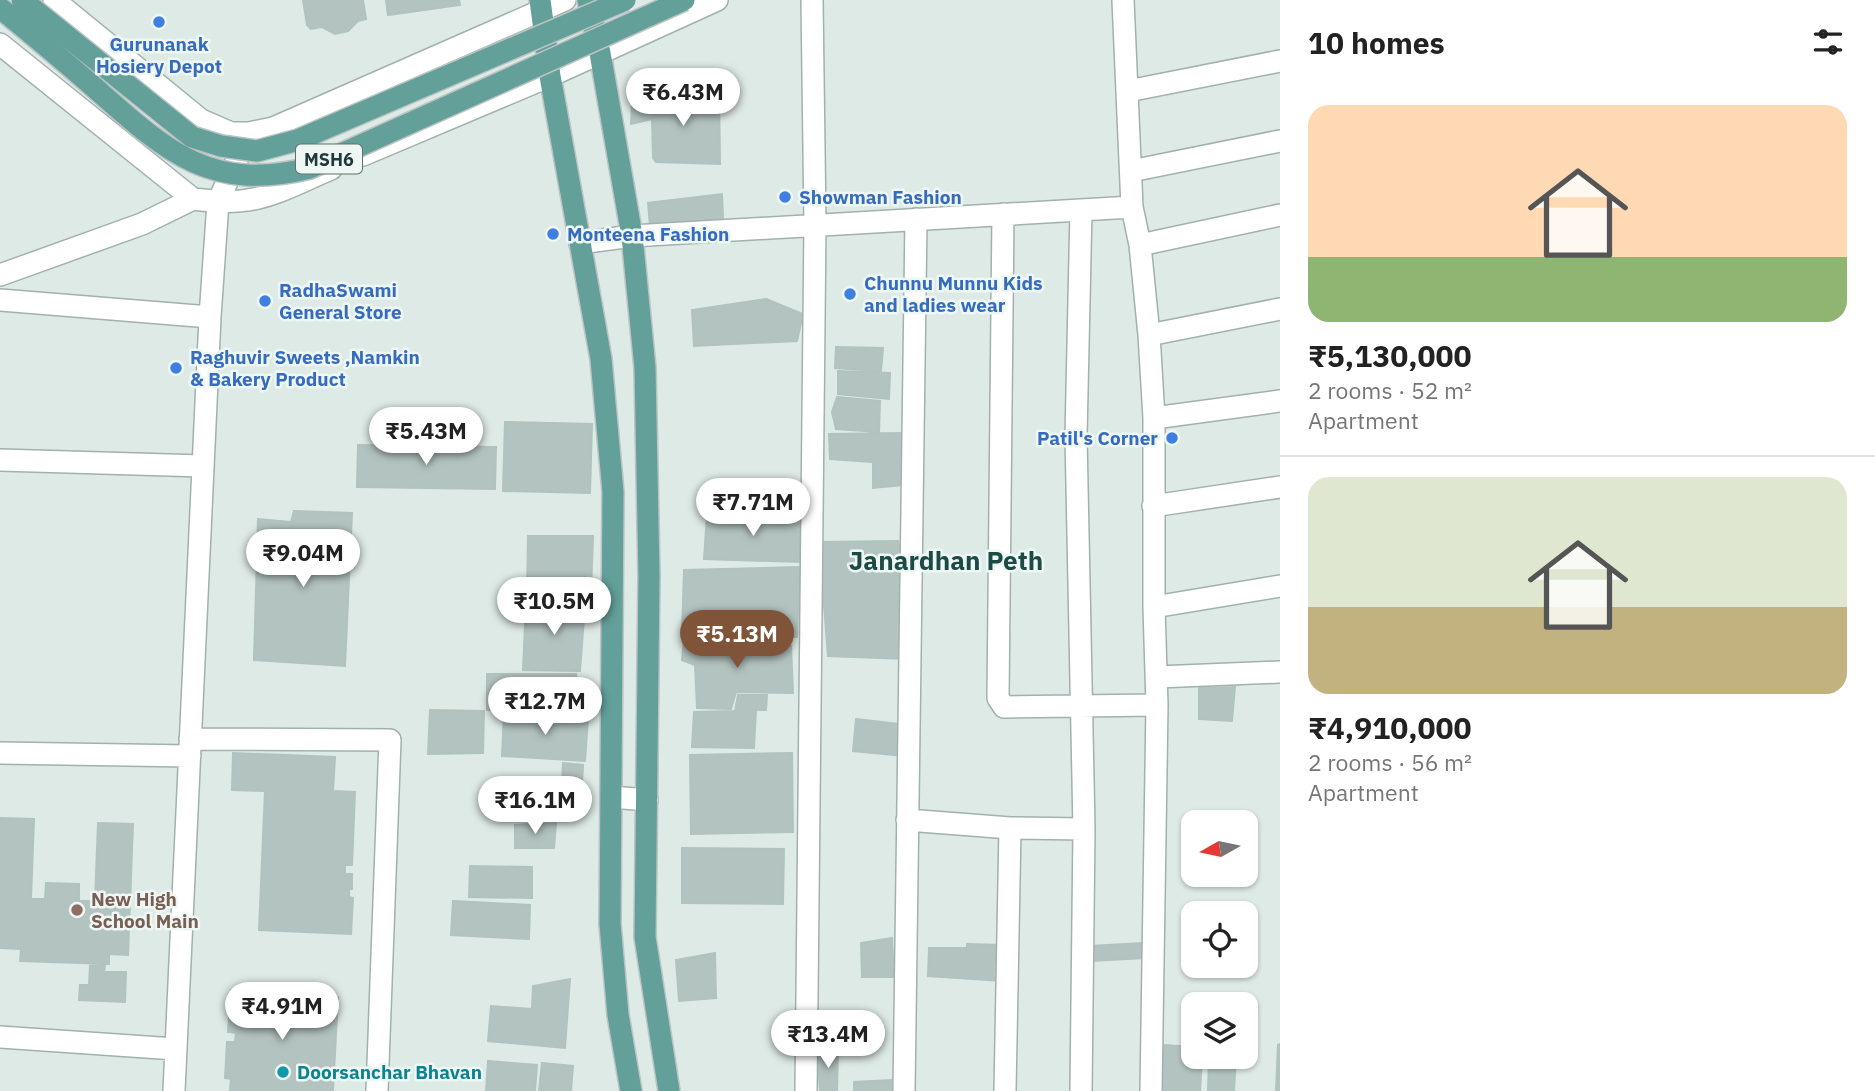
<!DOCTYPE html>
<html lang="en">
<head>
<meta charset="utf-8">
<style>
  body { margin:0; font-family:"IBM Plex Sans",sans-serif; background:#f6f6f6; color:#222; height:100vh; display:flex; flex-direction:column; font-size:26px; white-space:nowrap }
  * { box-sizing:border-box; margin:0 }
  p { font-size:23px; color:#767676 }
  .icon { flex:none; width:38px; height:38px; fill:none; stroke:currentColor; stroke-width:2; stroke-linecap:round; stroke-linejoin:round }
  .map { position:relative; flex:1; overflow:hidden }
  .details { display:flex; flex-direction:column; background:#fff; width:595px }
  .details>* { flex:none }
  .needle { width:46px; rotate:261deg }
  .controls { position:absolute; left:1181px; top:810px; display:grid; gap:14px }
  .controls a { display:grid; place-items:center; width:77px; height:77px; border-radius:14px; background:#fff; box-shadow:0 2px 5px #0004; font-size:35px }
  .price { position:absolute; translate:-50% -60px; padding:0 16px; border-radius:24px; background:#fff; color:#222; font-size:23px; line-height:46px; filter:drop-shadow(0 2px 4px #0008) }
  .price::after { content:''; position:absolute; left:50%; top:42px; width:21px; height:16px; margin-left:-10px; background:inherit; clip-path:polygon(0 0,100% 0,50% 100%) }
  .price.current { background:#805438; color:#fff }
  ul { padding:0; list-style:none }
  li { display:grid; align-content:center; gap:14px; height:371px; padding:0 28px }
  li+li { border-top:2px solid #e0e0e0 }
  li span { display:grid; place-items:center; height:217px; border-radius:21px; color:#555 }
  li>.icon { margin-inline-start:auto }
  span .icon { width:126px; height:126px; fill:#fffc; stroke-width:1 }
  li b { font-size:30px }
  h2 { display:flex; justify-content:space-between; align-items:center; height:84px; padding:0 28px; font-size:30px }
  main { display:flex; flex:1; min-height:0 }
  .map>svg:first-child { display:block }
  .building { fill:#b3c4c0; stroke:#b0c3be; stroke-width:2 }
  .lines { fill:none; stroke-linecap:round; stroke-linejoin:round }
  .minor-casing { stroke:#a1b1ae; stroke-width:24 }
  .major-casing { stroke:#bcc4c3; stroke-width:24 }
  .minor { stroke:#fff; stroke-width:21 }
  .major { stroke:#62a099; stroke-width:21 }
  .major-bridge-casing { stroke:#bcc4c3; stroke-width:24; stroke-linecap:butt }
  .major-bridge { stroke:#62a099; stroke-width:21 }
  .shop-dot { fill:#3f7fe0; stroke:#eef7f4; stroke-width:2.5 }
  .education-dot { fill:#8d6e63; stroke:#eef7f4; stroke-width:2.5 }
  .culture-dot { fill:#0f9aa8; stroke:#eef7f4; stroke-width:2.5 }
  .labels { text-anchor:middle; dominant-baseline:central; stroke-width:5; stroke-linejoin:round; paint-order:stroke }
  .shield { fill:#eef7f4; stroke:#5d726f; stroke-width:2 }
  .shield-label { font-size:18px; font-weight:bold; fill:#1f3936 }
  .shop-label { font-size:19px; font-weight:bold; fill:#366cbe; stroke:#eef7f4; text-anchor:start }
  .education-label { font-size:19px; font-weight:bold; fill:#785e54; stroke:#eef7f4; text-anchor:start }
  .culture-label { font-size:19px; font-weight:bold; fill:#0d838f; stroke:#eef7f4; text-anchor:start }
  .district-label { font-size:26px; font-weight:bold; fill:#1c4b46; stroke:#eef7f4 }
</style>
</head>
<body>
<main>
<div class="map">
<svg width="1280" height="1091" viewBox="0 0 1280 1091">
  <rect width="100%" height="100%" fill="#deeae6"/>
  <path class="building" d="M303,0H363L366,19L358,21L348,31L335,34L322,27L311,29L307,25Z
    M386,0H459L460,5L388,15Z
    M719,91L720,164L656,162L653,158L652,119L631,124L632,103Z
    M722,194L723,219L650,226L648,203Z
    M766,299L803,314L797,341L694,346L692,310Z
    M836,347L883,348L881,371L835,368Z
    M838,371L890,373L889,399L838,394Z
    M837,397L880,401L879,432L836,429L832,412Z
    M505,422L592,424L590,493L503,491Z
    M905,433L903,485L873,488V462L830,459L829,434Z
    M358,445L496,447L495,489L357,487Z
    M294,511L352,513L345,666L254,660L258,519L291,522Z
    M707,515L801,517L800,562L704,559Z
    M528,536H593L591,593H527Z
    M898,541L904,575L905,659L828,656L819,542Z
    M800,567L797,637L682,634L684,570Z
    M526,603L585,604L580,671L523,670Z
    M684,639L791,646L793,693L736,692L731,709L697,708L695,665L682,660Z
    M487,674H576L575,709L487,710Z
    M1235,687L1232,721L1199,719V688Z
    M738,695H767L766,710H756L754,748L692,747L694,712L735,711Z
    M430,710L484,711L483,753L428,754Z
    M504,712L588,718L585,761L502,756Z
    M856,719L907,725L904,756L853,751Z
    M233,753L335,757L333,791L355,792L352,865H345V874H352V889H349V897L353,898L351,934L259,930L265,791L232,790Z
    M792,753L793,832L691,834L690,755Z
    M563,763L583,765L581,802L561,801Z
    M0,818L34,819L31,899H45L46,883L79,884V901H95L98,823L133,824L128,955L109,954V964L20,961L21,949L0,948Z
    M556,823L554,848H515V825Z
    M682,848L784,849L783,904L682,903Z
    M470,866L532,867V898L469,897Z
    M453,901L530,905L529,939L451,935Z
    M892,938L894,977H862L861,943Z
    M1143,943L1144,958L1092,961L1091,946Z
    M967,944L1003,945L1002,981L928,976L929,948H967Z
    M715,953L716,998L679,1001L676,960Z
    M90,965H105L104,972H126L125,1002L79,1000L80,985H89Z
    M570,979L565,1048L488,1041L491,1006L532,1009L533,986Z
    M231,990L287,994V990L305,991V995L338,997L333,1091H230L231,1079L225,1078L227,1042H235L236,1033L228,1032Z
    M1280,1044V1091H1276L1278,1045Z
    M1164,1045L1194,1047V1057H1202L1200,1091H1161Z
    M817,1051H838L837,1091L820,1090Z
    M1209,1057H1236L1234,1091H1208Z
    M488,1061L537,1065L535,1091H486Z
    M542,1063L573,1066L571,1091H539Z
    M891,1080V1091H854V1082Z"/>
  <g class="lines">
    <g class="minor-casing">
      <path id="minor" d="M54,0L201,120L231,133H249L273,128L565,0
        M1123,0L1132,207L1140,245L1149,335L1154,418V607L1157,705L1151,1091
        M0,44L193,199C211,201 230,203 248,200C276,196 304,180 331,169
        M1128,91L1280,61
        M363,155L550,76L717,0
        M1131,171L1280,141
        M1081,210L1076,436L1084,829L1081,1091
        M1003,214L998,698L1004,707L1157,705
        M580,243L632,236L1132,207
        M1140,245L1280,215
        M0,275L142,224L193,199
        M0,300L210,317
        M1149,335L1280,309
        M1154,418L1280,401
        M0,460L203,466
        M1153,506L1280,487
        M1154,607L1280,586
        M1157,677L1280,672
        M190,739L390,740L377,1091
        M0,753L190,756
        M612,797L647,800
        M907,820L1010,828L1084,829
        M0,1037L175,1049
        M174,1091L210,317L218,202L249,133
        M806,1091L815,224L812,0
        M904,1091L916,219
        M1005,1091L1010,828"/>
    </g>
    <g class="major-casing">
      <path id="major" d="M540,0L550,76L601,359L613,492L610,924L618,1015L631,1091
        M588,0L600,53L632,236L645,368L649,576L645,937L669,1091"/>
    </g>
    <use href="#minor" class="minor"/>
    <use href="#major" class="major"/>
    <g class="major-bridge-casing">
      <path id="major-bridge" d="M22,0L192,137L221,146L257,151L298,140L625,0
        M0,8C32,34 64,61 95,88C165,150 209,193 310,168L684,0"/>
    </g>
    <use href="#major-bridge" class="major-bridge"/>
  </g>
  <g class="shop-dot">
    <circle cx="159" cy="22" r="7"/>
    <circle cx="785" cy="197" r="7"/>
    <circle cx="553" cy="234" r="7"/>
    <circle cx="850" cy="294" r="7"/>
    <circle cx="265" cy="301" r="7"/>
    <circle cx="176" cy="368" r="7"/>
    <circle cx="1172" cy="438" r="7"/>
  </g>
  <circle class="education-dot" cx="77" cy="910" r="7"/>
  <circle class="culture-dot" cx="283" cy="1072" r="7"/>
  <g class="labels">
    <rect class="shield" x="296" y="144.5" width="66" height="29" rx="5"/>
    <g class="shield-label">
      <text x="329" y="159">MSH6</text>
    </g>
    <g class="shop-label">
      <text x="159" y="44" text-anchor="middle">Gurunanak<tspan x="159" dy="22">Hosiery Depot</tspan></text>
      <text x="799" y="197">Showman Fashion</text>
      <text x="567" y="234">Monteena Fashion</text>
      <text x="864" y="283">Chunnu Munnu Kids<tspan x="864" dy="22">and ladies wear</tspan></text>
      <text x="279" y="290">RadhaSwami<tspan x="279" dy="22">General Store</tspan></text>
      <text x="190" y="357">Raghuvir Sweets ,Namkin<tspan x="190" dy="22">&amp; Bakery Product</tspan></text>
      <text x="1158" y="438" text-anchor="end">Patil's Corner</text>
    </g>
    <g class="education-label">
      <text x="91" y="899">New High<tspan x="91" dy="22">School Main</tspan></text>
    </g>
    <g class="culture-label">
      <text x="297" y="1072">Doorsanchar Bhavan</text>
    </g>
    <g class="district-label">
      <text x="946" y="560">Janardhan Peth</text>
    </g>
  </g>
</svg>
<div class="controls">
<a><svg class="needle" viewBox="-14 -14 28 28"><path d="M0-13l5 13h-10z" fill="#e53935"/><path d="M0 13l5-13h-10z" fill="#767676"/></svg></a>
<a><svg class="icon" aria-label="locate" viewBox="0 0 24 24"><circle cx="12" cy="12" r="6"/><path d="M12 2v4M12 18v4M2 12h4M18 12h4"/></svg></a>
<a><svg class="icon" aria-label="layers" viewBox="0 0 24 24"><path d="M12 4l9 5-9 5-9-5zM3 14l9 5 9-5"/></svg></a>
</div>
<b class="price" style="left:683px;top:128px">₹6.43M</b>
<b class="price" style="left:426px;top:467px">₹5.43M</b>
<b class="price" style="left:753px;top:538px">₹7.71M</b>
<b class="price" style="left:303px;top:589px">₹9.04M</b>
<b class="price" style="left:554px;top:637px">₹10.5M</b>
<b class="price current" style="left:737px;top:670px">₹5.13M</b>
<b class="price" style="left:545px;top:737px">₹12.7M</b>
<b class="price" style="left:535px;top:836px">₹16.1M</b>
<b class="price" style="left:282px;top:1042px">₹4.91M</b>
<b class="price" style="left:828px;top:1070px">₹13.4M</b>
</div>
<section class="details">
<h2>10 homes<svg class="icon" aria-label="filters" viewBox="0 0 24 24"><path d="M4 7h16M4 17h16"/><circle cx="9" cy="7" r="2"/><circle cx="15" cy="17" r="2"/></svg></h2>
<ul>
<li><span style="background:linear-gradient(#ffd9b3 70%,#8fb573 0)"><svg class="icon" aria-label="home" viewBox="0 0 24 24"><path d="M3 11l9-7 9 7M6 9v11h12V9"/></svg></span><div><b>₹5,130,000</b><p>2 rooms · 52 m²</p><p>Apartment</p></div></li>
<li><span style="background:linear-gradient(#dfe7d0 60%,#c2b280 0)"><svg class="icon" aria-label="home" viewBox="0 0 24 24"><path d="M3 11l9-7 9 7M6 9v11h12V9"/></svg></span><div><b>₹4,910,000</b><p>2 rooms · 56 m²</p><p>Apartment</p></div></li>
</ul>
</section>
</main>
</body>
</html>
